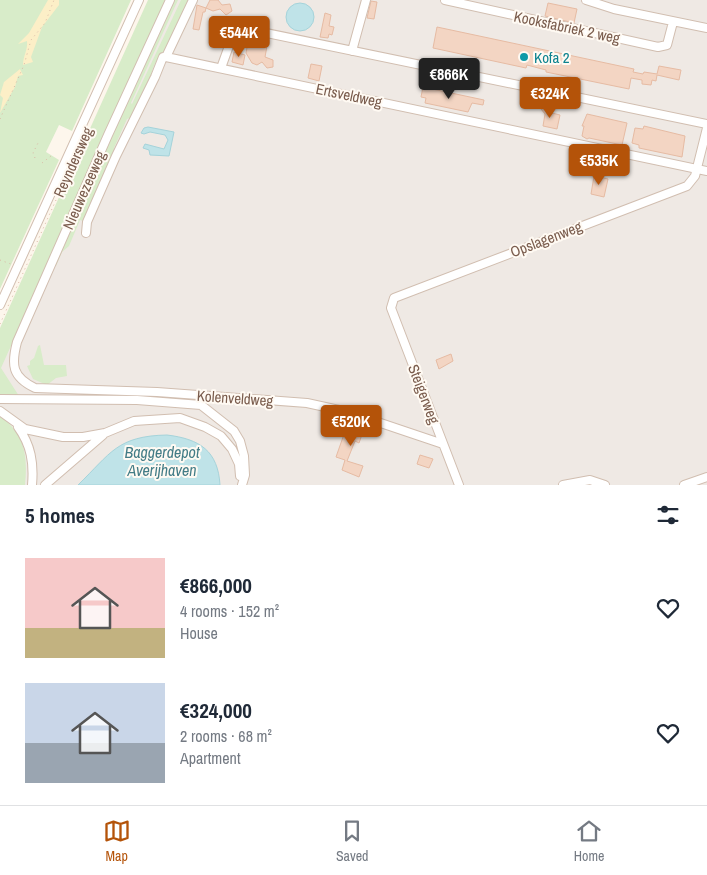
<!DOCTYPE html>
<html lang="en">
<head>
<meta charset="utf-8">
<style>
  body { margin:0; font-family:"Archivo Narrow",sans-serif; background:#f2f2f3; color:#1f2937; height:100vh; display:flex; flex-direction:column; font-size:19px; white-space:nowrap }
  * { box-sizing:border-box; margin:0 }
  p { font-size:16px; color:#747a83 }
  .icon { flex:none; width:28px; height:28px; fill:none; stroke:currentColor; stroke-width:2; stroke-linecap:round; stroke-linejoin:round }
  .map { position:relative; height:485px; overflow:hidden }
  .sheet { display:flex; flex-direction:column; background:#fff; flex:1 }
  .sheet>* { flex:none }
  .price { position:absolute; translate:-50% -42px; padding:0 11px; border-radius:5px; background:#b45309; color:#fff; font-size:16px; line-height:32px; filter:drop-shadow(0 1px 2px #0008) }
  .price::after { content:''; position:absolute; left:50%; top:30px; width:15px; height:11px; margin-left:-8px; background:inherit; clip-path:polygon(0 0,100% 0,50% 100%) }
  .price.current { background:#222; color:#fff }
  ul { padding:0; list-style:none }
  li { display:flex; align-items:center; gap:15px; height:125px; padding:0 25px }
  li span { display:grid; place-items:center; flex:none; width:140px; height:100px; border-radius:0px; color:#555 }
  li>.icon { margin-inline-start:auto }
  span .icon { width:60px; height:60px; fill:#fffc; stroke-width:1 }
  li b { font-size:21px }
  h2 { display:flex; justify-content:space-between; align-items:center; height:60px; padding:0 25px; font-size:21px }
  .dock { display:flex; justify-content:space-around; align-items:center; height:70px; border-top:1px solid #e0e1e3; background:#fff; font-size:14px; color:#747a83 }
  .dock a { display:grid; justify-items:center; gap:2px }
  .dock .current { color:#b45309 }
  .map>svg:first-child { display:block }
  .industrial { fill:#efe9e4 }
  .green { fill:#d8ecc9 }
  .sand { fill:#fcefc7 }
  .water { fill:#bfe3e8; stroke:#a5d3da }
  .building { fill:#f3d5c3; stroke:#e6bba3 }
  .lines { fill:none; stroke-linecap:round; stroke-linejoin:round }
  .minor-casing { stroke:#d1beb0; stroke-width:10 }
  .path { stroke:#d9b8a5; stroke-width:1; stroke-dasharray:1 4; stroke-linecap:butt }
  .minor { stroke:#fff; stroke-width:8 }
  .culture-dot { fill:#0f9aa8; stroke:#fffaf3; stroke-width:2 }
  .labels { text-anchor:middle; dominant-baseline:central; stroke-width:4; stroke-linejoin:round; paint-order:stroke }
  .street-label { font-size:15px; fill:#7a5c4d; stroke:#fffaf3 }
  .culture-label { font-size:15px; fill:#0d838f; stroke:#fffaf3; text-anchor:start }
  .water-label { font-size:16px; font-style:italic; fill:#437c86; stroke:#fffaf3 }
</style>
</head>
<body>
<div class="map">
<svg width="707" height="485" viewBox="0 0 707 485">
  <rect width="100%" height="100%" fill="#fdf6ec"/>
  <path class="industrial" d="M164,0H707V485H0V359Z"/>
  <path class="green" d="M0,0H131L72,131L59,125L46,152L59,160L0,289Z
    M148,0H167L1,368L19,396L0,395V328Z
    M174,0H178L131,103L132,104L181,0H190L164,51C157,59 152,67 151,77L130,118L127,119L114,148V153L83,221L80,220L69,246L62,252L56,266L53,265Z
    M40,345L44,365H66L67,376L56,378L47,385L33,379L27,366L30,365V361L34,358L38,346Z
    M0,416C25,434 28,456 25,485H0Z"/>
  <path class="sand" d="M48,0H59V5L42,27L31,57L33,62L23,65C23,56 28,50 27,41L18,44L29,33Z
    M20,69L23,75L18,76L15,87L0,113L3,98L0,95L4,82Z"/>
  <path class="water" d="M286 17a14 14 0 1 1 28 0a14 14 0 1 1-28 0Z
    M148,127L174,132L169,156L150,155L149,150L143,148L145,144L164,149L168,140L165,135L150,132L144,134L141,133L144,128Z
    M167,435C200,439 218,451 220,485H78C111,453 117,436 167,435Z"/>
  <path class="building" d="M210,0H218L222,5L230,4L232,11L226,15L220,9L213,11L206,8L205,12H203L199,30L193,29L197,5L206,8Z
    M371,1L377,2L374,19L367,18Z
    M548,3L577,9L574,23L545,16Z
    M325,13L331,15L329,26L334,27L332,35L329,34L328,38L320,37Z
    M437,27L634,69L633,72L643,74L644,72L657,74L659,66L681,70L679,80L657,75L656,81L652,80L651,85L642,84V80L631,78L629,89L546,72V70L527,65L526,68L433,48Z
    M248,42L267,46L265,57L273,60V67L267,68L262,62L257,65L252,63L246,53Z
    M234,52L245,55L243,65L232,62Z
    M311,64L322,66L319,81L308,78Z
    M423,87L484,100L483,105L472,103L468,112L425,103L426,98L421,97Z
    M544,106L548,107V112L560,115L557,129L543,126L545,114L541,109Z
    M587,114L627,123L622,145L589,138L587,139L582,136L584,126H582Z
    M644,126L685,136L682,157L639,148V145L632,143L635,128L643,129Z
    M594,176L608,179L604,197L591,194Z
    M451,354L453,361L439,369L436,360Z
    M349,420L365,426L359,443L355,441L347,461L363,466L359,477L342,470L345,460L336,457Z
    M420,455L433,459L429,468L417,464Z"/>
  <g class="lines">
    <g class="minor-casing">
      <path id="minor" d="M170,0L108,135L17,342C11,365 12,377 35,388L157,392L307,403L348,412L443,444
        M445,0L658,47L667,45L673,22
        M586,0L614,9L707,28
        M352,51L366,0
        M166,57L707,171
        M221,68L234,32L242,28L707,124
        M86,233L87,222L116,156L155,77L163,57H166L193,0
        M0,305L139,0
        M0,399L137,400L201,405L234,431L240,441L244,456L245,475L242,485
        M0,411L25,429L63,437H83L105,433L134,421L180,418L205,427L221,436L232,449L239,464L240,476
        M18,427C31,445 34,463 32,485
        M45,485L103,435
        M459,485L391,308L394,298L687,186L695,176L707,128
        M563,485L590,480L605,485
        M684,485L707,477"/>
    </g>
    <path class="path" d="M0,119L24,65L31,40L45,23L54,0
      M35,158L33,153L38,143
      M42,163L51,156
      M0,260L11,264
      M0,324L84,138"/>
    <use href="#minor" class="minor"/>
  </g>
  <circle class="culture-dot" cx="524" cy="57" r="5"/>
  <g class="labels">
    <g class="street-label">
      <text transform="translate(567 27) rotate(12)">Kooksfabriek 2 weg</text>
      <text transform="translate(349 95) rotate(12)">Ertsveldweg</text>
      <text transform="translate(73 162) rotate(-66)">Reyndersweg</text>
      <text transform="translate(84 190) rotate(-66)">Nieuwezeeweg</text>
      <text transform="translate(546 239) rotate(-21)">Opslagenweg</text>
      <text transform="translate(424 394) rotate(69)">Steigerweg</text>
      <text transform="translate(235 398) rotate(4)">Kolenveldweg</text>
    </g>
    <g class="culture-label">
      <text x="534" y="57">Kofa 2</text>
    </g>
    <g class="water-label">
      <text x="162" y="452">Baggerdepot<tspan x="162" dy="18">Averijhaven</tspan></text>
    </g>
  </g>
</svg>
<b class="price" style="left:239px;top:58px">€544K</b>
<b class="price current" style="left:449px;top:100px">€866K</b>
<b class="price" style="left:550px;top:119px">€324K</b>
<b class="price" style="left:599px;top:186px">€535K</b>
<b class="price" style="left:351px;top:447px">€520K</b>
</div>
<section class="sheet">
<h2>5 homes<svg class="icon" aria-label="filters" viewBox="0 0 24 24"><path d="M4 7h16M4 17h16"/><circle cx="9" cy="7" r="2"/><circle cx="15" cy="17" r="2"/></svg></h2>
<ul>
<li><span style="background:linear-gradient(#f6c9c9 70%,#c2b280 0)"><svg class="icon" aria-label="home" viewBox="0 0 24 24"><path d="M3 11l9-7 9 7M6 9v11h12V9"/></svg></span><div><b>€866,000</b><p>4 rooms · 152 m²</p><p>House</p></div><svg class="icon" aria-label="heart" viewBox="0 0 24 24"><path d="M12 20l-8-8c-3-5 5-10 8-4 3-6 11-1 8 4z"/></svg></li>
<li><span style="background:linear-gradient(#c9d6e8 60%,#9aa5b1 0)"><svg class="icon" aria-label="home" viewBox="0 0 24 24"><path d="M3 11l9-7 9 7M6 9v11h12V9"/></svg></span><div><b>€324,000</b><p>2 rooms · 68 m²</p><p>Apartment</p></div><svg class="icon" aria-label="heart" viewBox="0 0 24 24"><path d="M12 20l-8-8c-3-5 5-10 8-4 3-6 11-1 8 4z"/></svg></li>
</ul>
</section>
<nav class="dock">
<a class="current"><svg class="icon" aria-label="map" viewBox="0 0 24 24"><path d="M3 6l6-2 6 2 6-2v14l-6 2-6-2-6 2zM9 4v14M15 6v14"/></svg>Map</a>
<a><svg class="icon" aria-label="saved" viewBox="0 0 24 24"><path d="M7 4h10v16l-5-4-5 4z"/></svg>Saved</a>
<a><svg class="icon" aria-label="home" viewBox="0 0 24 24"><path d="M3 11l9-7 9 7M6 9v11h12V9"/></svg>Home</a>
</nav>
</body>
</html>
